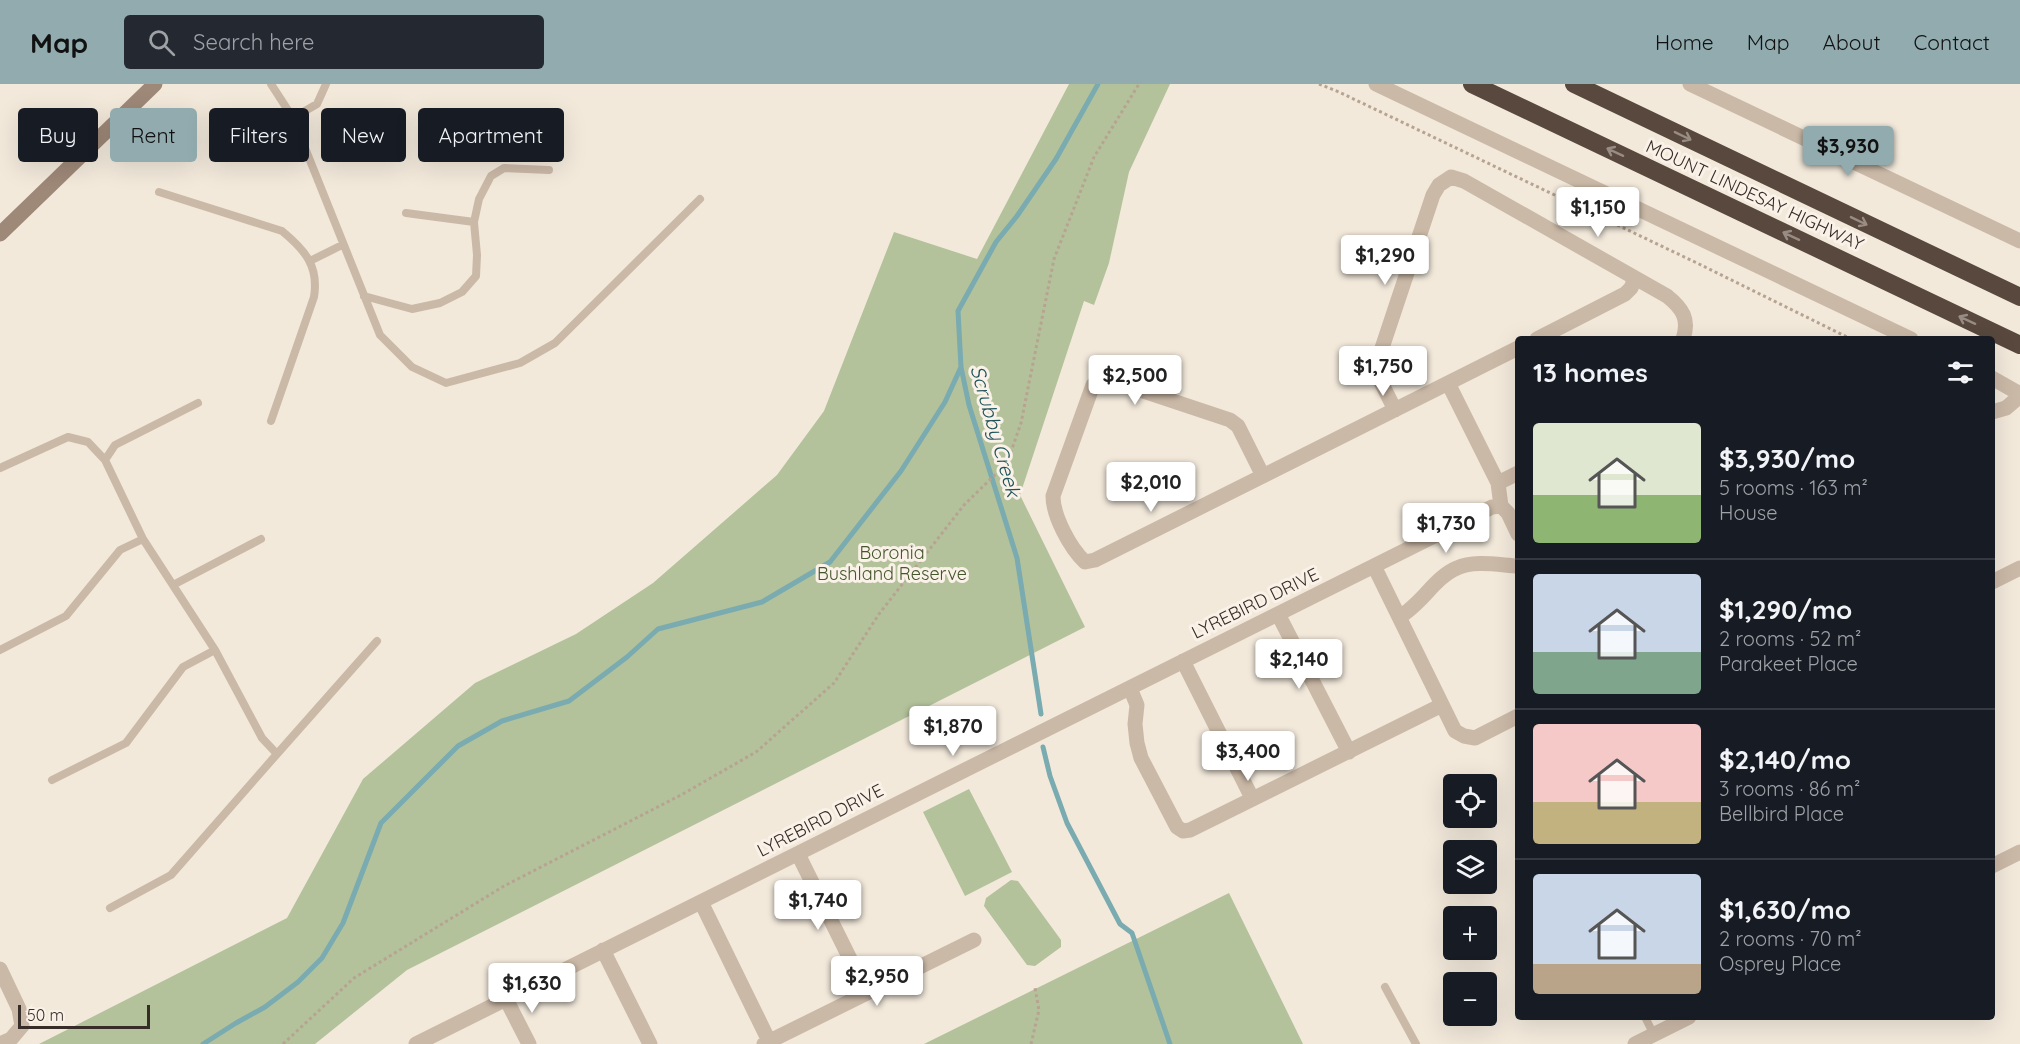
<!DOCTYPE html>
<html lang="en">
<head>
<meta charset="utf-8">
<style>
  body { margin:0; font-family:Quicksand,sans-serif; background:#242831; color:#f1f3f6; height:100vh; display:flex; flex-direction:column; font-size:22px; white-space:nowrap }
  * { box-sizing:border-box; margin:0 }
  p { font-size:20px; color:#9ea1a6 }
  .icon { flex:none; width:33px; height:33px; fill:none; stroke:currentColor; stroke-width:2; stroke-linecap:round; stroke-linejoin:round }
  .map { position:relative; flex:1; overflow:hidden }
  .panel { position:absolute; left:1515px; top:252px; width:480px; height:684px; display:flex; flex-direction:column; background:#171b24; border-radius:6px; box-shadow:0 6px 24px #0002 }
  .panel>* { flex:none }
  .guide { position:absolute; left:18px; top:24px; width:570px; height:54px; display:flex; gap:12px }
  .fabs { position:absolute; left:1443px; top:690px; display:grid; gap:12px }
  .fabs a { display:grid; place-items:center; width:54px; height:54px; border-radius:6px; background:#171b24; box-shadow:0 6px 24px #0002; font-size:30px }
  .scale { position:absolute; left:18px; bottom:15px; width:132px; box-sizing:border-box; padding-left:6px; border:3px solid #372d28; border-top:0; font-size:16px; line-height:21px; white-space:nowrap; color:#372d28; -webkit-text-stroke:4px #faf2e8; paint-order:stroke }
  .price { position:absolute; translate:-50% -51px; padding:0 14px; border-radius:6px; background:#fff; color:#222; font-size:20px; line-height:39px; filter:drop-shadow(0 2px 3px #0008) }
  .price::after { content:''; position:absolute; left:50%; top:36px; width:18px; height:14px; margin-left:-9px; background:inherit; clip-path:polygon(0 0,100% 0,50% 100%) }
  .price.selected { background:#91abaf; color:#111 }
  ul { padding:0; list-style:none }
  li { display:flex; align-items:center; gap:18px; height:150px; padding:0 18px }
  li+li { border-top:2px solid #363941 }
  li span { display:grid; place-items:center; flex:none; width:168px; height:120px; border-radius:6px; color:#555 }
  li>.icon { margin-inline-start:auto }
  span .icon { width:72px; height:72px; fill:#fffc; stroke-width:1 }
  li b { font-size:26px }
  h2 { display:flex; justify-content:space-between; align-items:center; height:72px; padding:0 18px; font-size:26px }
  .pill { padding:0 21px; border-radius:6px; background:#171b24; box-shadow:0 6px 24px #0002; font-size:21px; line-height:54px }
  .pill.selected { background:#91abaf; color:#111 }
  header { display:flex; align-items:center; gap:36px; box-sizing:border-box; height:84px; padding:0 30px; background:#91abaf; color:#111 }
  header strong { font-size:28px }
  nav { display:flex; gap:33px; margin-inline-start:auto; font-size:21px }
  .search { width:420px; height:54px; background:#242831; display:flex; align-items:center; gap:15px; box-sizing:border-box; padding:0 21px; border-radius:6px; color:#9ea1a6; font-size:22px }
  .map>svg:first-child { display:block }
  .green { fill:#b3c29b }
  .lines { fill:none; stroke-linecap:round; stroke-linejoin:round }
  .stream { stroke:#7aabb0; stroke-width:5 }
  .path { stroke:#b7a391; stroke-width:3; stroke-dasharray:3 3; stroke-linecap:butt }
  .lane { stroke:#cbb9a7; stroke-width:8 }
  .street { stroke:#cbb9a7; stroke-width:15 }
  .secondary { stroke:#9e8878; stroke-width:15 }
  .highway { stroke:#58483e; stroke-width:18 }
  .oneway { stroke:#998c82 }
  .labels { text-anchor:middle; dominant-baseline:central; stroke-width:6; stroke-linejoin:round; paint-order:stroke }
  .street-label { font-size:18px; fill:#372d28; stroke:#faf2e8 }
  .park-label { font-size:18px; fill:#44562b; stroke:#faf2e8 }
  .water-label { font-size:20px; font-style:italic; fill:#1c5259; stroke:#faf2e8 }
</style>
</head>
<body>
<header>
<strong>Map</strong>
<div class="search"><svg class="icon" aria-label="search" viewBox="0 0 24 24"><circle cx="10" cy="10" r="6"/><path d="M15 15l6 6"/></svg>Search here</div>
<nav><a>Home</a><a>Map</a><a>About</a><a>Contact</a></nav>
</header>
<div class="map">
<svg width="2020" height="960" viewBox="0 0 2020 960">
  <rect width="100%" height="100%" fill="#f2e9db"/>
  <path class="green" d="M1069,0H1170L1129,88L1109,179L1094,221L1084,217L1020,411L1085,543L407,886L315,960H39L287,834L363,695L475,599L576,550L653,499L777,391L824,327L894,148L977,175Z
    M969,705L1012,788L965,812L923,728Z
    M1011,796L1018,797L1061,856V863L1035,882L1027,881L984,822L986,814Z
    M1229,809L1303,960H924Z"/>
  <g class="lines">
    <path class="stream" d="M1041,630L1017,474L969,321L961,283L958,227L996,158L1017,132L1056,75L1098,0
      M1043,663L1050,692L1067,739L1120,840L1132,849L1170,960
      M203,960L236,939L265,923L298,898L322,874L343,839L381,739L458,662L502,637L569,617L627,573L658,545L762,518L830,478L901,387L945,318L961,283"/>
    <path class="path" d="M1319,0L1339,8L1699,180L1851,255
      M283,960L354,894L504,802L681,711L756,668L834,599L879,530L964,421L1007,379L1021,339L1054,175L1094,73L1139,0
      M1031,960L1039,926L1035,904"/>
    <path class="lane" d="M271,0L293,34L380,251L412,283L446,299L520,279L555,259L700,115
      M293,34L317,20L326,0
      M159,108L282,147C305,166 319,182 314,213L271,337
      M406,129L474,138
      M310,177L342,161
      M364,212L412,225L440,219L462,208L476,192L477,171L474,138L479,115L491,92L504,84L549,86
      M105,376L115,361L198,319
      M0,384L68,353L88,358L105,376L143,455L215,566L262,654L277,670L377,557
      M173,501L261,455
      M0,566L66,532L120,466L143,455
      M52,696L126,659L183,583L215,566
      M110,824L171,791L277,670
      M1385,903L1416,960
      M1645,933L1654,951"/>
    <path class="street" d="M1376,0L1911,255
      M1690,0L2020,157
      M1537,255L1625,210L1631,204L1635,194
      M1992,294L2020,310
      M1448,299L1498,399L1501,422L1508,429L1518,450
      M1395,326L1377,290L1378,276L1433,111L1439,101L1451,93L1464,97L1667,212C1682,224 1690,235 1683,255
      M1992,328L2006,324L2020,312
      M1263,392L1238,342L1230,336L1107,295L1097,297L1093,301L1053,412C1053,432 1070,464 1085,478L1095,476L1518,264
      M1498,399L1518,389
      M1374,482L1455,647L1464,652L1475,654L1518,632
      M1992,498L2020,484
      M1278,530L1349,668
      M1399,533C1421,521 1435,493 1457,484C1474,476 1499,481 1518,482
      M1183,577L1252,714
      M1130,604L1137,621L1135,640L1137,659L1141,674L1177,743L1183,747L1190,746L1442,621
      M798,770L867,909
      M1992,782L2020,768
      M701,818L769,957
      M603,866L650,960
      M0,885L19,925L22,942L11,955L0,960
      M506,915L529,960
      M416,960L1492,423L1501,422
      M764,960L974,856
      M1635,960L1689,933"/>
    <path class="secondary" d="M0,150L155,0"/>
    <path class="highway" d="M1472,0L2020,261
      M1574,0L2020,213"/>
  </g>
  <defs><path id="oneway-shaft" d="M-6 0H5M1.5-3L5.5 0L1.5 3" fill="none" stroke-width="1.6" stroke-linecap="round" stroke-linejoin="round" transform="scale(1.5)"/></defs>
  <g class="oneway">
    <use href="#oneway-shaft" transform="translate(1683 52) rotate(26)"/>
    <use href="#oneway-shaft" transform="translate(1615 68) rotate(-155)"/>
    <use href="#oneway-shaft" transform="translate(1859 137) rotate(26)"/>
    <use href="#oneway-shaft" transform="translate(1791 152) rotate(-155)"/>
    <use href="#oneway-shaft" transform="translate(1967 236) rotate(-155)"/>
  </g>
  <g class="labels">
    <g class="street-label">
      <text transform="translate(1755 111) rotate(25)">MOUNT LINDESAY HIGHWAY</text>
      <text transform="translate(1255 519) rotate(-26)">LYREBIRD DRIVE</text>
      <text transform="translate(820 736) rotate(-27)">LYREBIRD DRIVE</text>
    </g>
    <g class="park-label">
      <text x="892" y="468">Boronia<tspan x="892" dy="21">Bushland Reserve</tspan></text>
    </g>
    <g class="water-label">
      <text transform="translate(996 347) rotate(74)">Scrubby Creek</text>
    </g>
  </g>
</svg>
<div class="fabs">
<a><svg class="icon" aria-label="locate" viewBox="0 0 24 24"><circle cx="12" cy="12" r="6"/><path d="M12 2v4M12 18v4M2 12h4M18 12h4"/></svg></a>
<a><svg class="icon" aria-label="layers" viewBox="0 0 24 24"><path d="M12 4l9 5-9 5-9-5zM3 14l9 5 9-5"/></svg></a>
<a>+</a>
<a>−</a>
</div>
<div class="scale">50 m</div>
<b class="price selected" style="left:1848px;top:93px">$3,930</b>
<b class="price" style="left:1598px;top:154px">$1,150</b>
<b class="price" style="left:1385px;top:202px">$1,290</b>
<b class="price" style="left:1383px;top:313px">$1,750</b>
<b class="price" style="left:1135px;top:322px">$2,500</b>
<b class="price" style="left:1151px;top:429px">$2,010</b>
<b class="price" style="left:1446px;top:470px">$1,730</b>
<b class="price" style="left:1299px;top:606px">$2,140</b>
<b class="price" style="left:953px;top:673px">$1,870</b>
<b class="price" style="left:1248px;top:698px">$3,400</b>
<b class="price" style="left:818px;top:847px">$1,740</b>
<b class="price" style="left:877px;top:923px">$2,950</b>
<b class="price" style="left:532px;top:930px">$1,630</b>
<div class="guide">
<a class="pill">Buy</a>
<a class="pill selected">Rent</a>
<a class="pill">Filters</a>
<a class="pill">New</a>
<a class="pill">Apartment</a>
</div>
<section class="panel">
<h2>13 homes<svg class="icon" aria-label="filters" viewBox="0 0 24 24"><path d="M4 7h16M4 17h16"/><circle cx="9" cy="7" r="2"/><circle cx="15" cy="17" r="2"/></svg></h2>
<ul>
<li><span style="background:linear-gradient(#dfe7d0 60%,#8fb573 0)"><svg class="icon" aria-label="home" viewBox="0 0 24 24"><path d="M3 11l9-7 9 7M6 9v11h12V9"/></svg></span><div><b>$3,930/mo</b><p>5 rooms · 163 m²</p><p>House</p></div></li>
<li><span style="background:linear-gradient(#c9d6e8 65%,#7fa58c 0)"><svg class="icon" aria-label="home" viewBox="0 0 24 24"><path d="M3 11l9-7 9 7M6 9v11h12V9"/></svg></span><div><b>$1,290/mo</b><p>2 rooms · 52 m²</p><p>Parakeet Place</p></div></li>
<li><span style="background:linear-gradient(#f6c9c9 65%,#c2b280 0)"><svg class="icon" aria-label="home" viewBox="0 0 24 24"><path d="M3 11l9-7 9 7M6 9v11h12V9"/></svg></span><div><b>$2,140/mo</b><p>3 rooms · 86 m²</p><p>Bellbird Place</p></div></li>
<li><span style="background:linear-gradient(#c9d6e8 75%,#b9a48a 0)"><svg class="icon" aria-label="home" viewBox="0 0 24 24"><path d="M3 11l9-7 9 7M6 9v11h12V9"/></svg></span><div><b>$1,630/mo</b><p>2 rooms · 70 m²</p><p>Osprey Place</p></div></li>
</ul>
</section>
</div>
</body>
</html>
